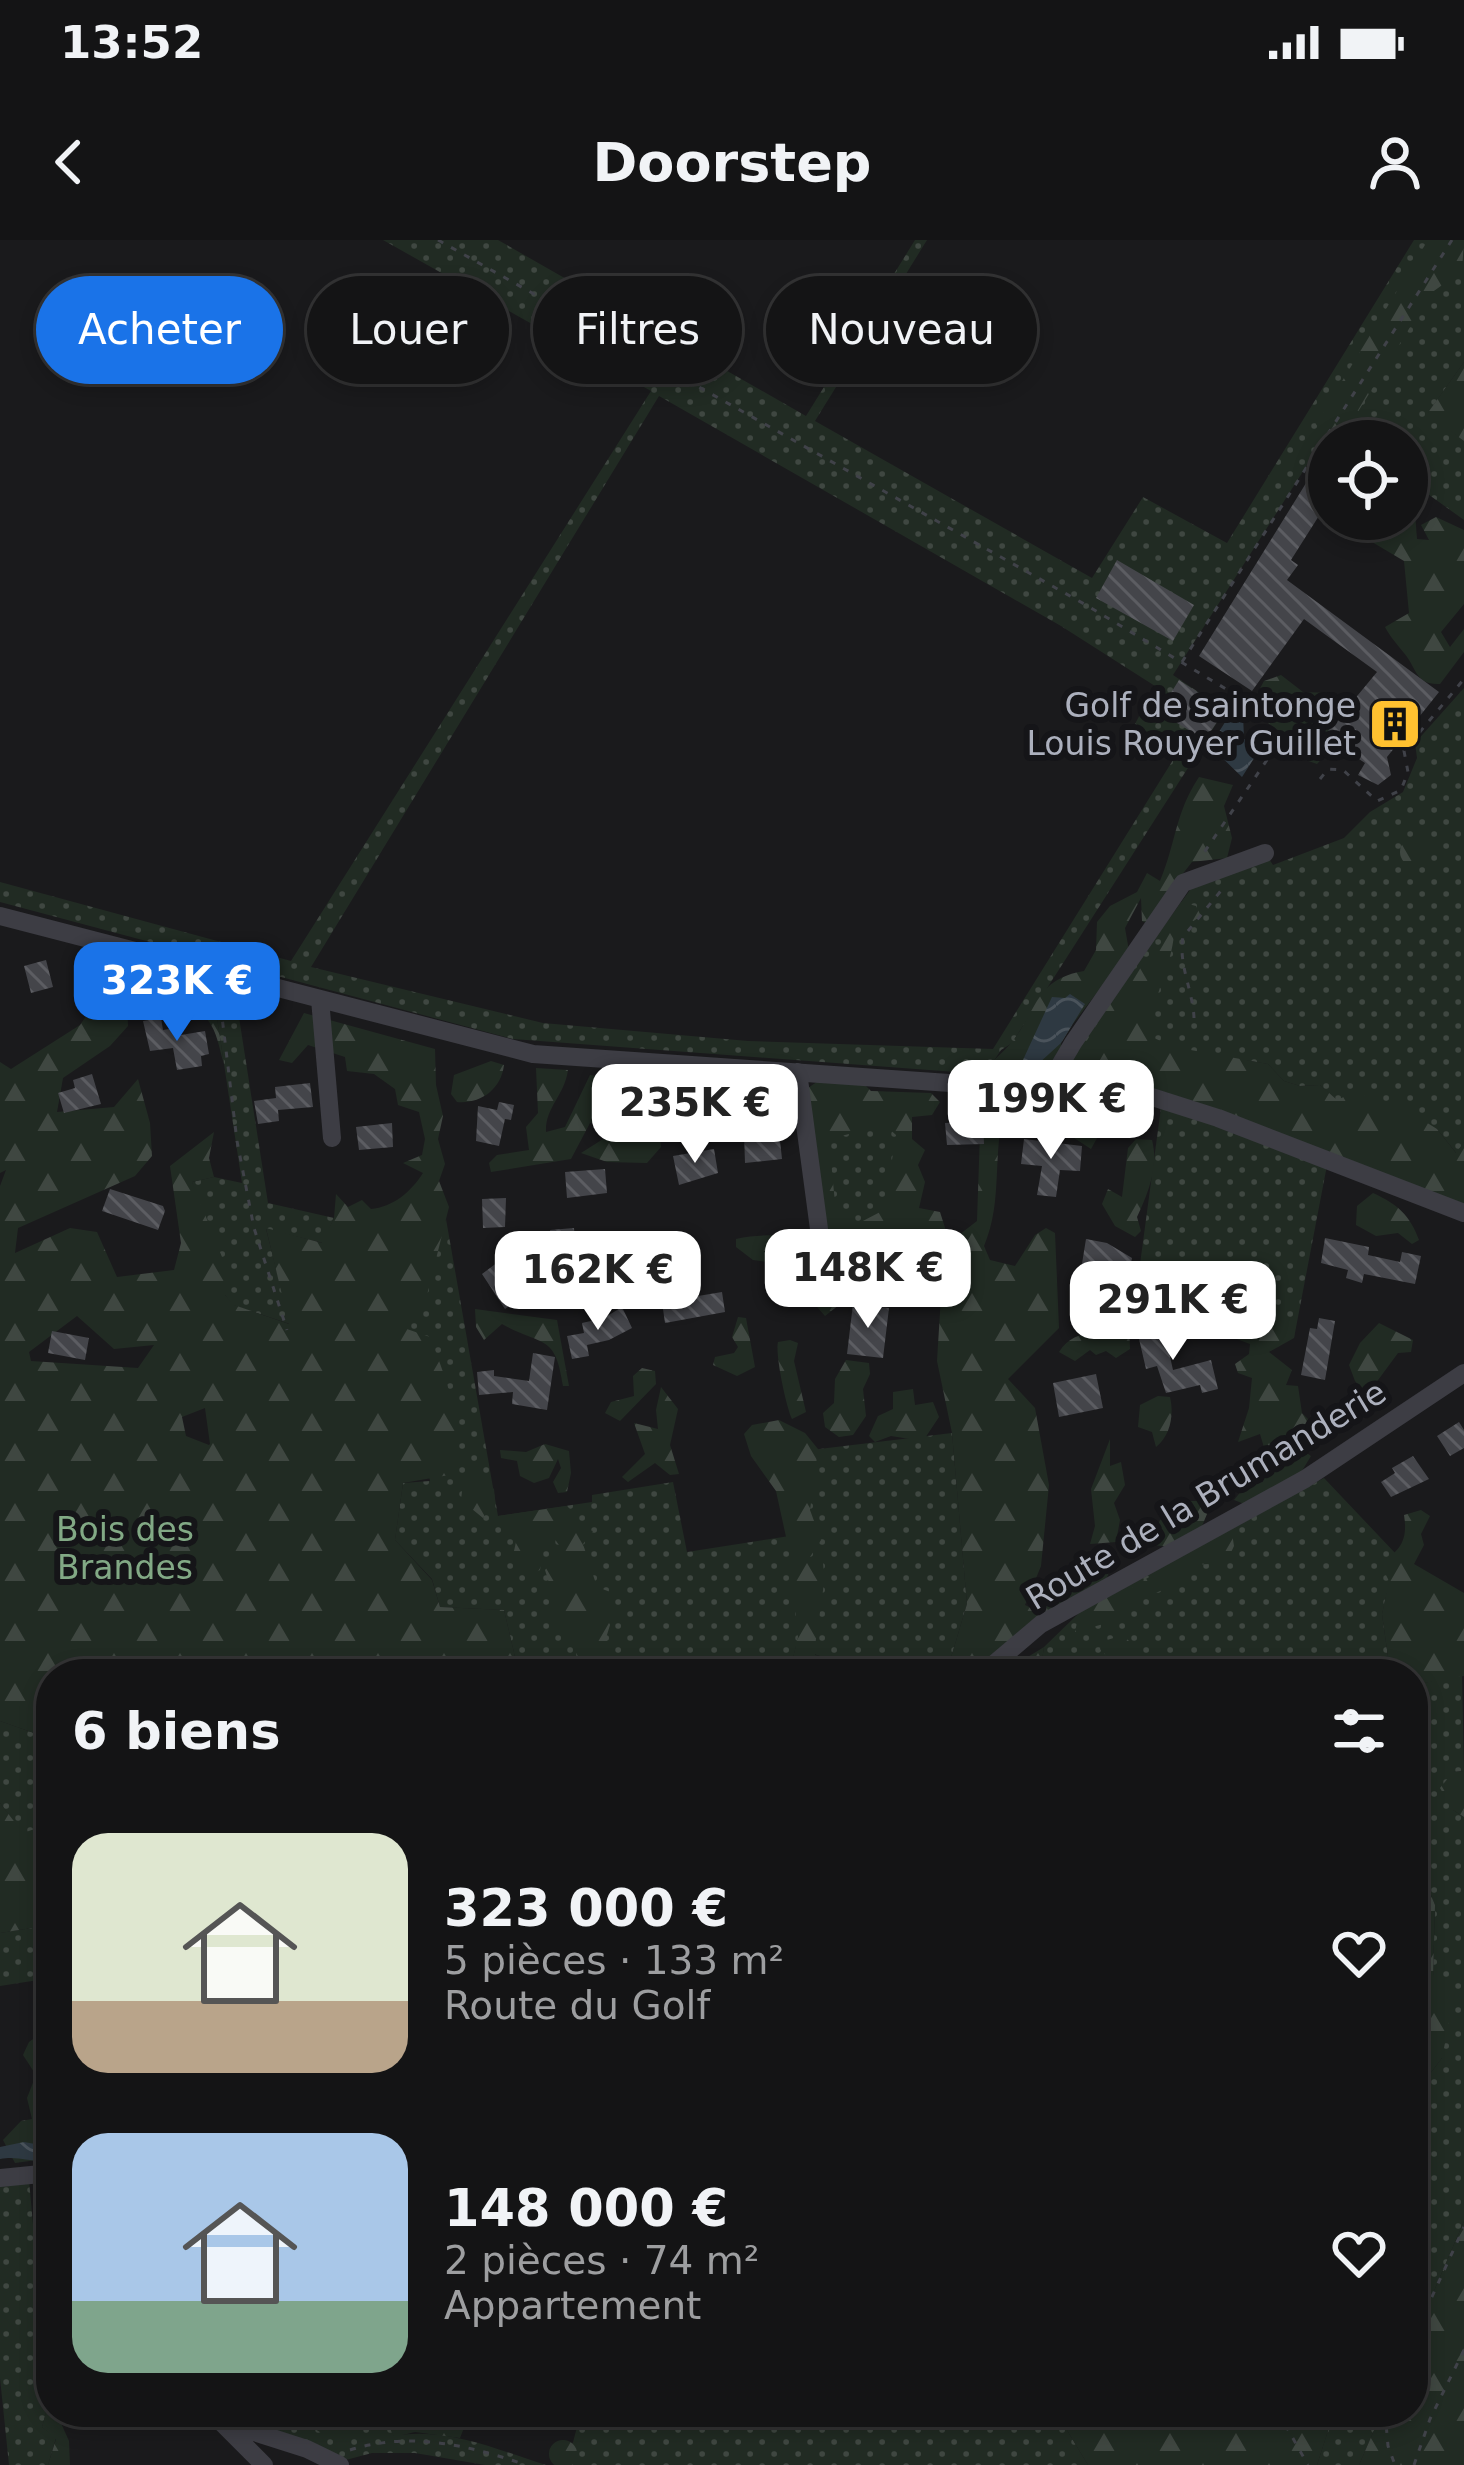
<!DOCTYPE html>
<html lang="fr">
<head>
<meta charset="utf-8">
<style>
  body { margin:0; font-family:"DejaVu Sans",sans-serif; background:#1d1d1e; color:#f1f3f6; height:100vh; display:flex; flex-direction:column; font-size:45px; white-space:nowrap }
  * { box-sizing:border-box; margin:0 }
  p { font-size:39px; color:#9d9ea0 }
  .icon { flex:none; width:66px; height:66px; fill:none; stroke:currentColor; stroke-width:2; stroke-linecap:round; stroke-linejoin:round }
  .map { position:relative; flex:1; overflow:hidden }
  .drawer { position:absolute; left:36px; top:1419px; width:1392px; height:768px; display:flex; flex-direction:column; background:#141415; border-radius:48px; box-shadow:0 6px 18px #0003,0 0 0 3px #333334 }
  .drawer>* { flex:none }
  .banner { position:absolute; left:36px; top:36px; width:1392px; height:108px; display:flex; gap:24px }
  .tools { position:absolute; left:1308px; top:180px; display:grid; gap:24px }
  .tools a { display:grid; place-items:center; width:120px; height:120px; border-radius:50%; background:#141415; box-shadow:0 6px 18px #0003,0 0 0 3px #333334; font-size:60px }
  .price { position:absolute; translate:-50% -102px; padding:0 27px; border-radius:24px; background:#fff; color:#222; font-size:39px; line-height:78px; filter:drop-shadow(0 3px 6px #0008) }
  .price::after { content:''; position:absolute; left:50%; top:72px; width:36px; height:27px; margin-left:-18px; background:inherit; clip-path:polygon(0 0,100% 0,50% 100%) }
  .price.selected { background:#1a73e8; color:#fff }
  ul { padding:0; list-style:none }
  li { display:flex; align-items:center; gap:36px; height:300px; padding:0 36px }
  li span { display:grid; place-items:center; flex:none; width:336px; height:240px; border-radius:36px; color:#555 }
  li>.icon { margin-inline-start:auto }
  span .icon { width:144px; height:144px; fill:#fffc; stroke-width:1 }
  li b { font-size:51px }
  h2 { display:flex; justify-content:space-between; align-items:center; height:144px; padding:0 36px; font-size:51px }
  .chip { padding:0 42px; border-radius:54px; background:#141415; box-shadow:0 6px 18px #0003,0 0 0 3px #333334; font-size:42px; line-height:108px }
  .chip.selected { background:#1a73e8; color:#fff }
  .status { display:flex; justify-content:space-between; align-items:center; height:84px; padding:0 60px; background:#141415; direction:ltr }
  .status svg { height:33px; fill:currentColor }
  header { display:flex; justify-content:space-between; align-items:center; height:156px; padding:0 36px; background:#141415; font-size:54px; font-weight:700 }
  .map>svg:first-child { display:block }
  .grass { fill:url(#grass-dots); fill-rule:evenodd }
  .forest { fill:url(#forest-firs); fill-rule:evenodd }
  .water { fill:url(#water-waves) }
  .building { fill:url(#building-back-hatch) }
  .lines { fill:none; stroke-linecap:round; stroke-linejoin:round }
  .path { stroke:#404249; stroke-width:3; stroke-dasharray:6 9; stroke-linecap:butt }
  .minor { stroke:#3d3d44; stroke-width:18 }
  .labels { text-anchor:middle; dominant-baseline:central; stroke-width:12; stroke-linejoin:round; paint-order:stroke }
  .poi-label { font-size:33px; fill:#acb0bd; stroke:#151518; text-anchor:end }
  .street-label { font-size:33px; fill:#acb0bd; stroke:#151518 }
  .park-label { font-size:33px; fill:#82a985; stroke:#151518 }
</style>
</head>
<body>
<div class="status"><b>13:52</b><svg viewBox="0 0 49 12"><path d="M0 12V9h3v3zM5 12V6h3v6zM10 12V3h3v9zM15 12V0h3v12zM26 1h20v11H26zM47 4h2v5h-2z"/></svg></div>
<header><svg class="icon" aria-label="back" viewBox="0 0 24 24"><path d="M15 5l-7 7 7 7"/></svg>Doorstep<svg class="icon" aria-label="person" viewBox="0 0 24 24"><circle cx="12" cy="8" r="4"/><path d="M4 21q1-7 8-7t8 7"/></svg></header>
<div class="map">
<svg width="1464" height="2225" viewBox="0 0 1464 2225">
  <defs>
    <pattern id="grass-dots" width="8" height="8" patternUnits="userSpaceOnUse" patternTransform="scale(3)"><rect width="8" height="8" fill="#212b23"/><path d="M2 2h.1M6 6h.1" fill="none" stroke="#3f4741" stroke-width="1.8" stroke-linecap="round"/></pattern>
    <pattern id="forest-firs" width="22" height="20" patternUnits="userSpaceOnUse" patternTransform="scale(3)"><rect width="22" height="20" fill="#212b23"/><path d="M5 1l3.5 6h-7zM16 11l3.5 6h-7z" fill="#3f4741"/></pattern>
    <pattern id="water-waves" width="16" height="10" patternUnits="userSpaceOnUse" patternTransform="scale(3)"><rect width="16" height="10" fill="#2e3942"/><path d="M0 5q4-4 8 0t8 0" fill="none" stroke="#4a535b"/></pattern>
    <pattern id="building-back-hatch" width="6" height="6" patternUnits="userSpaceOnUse" patternTransform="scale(3)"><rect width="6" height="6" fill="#44454a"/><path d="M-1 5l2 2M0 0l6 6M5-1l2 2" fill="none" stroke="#5c5d62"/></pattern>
  </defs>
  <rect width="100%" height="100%" fill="#1a1a1c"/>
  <path class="grass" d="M383,0H498L806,176L915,0H927L815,181L1092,338L1143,257L1227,303L1414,0H1464V122L1428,173L1464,201V280L1407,239V201H1355L1332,186L1173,435L1225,470L1012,803L1001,810L989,828L996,835L513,799L0,662V642L291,721L651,151ZM659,156L1061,386L1155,446L1135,484L1178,512L993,809L748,801L543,783L311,727Z
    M1464,448V902L1457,914L1437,889L1382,867L1337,861L1320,845L1300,846L1284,841L1268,824L1244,820L1152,857L1069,840L1067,828L1111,758L1193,646L1265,613L1273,625L1344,598L1370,572L1403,552L1417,518L1415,503Z
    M213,751L236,758L268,963L334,978L323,1003L266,989L290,1084L233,1065L225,1055L192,942L214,937L242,943Z
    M808,848L906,853L901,992L829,996Z
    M1162,860L1328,920L1294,1098L1134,1069Z
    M446,979L498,1276L592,1262V1255L673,1242L687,1312L796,1295L778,1214L952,1193L967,1364L947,1431C904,1444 836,1425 796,1406L789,1434H519L504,1370L440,1367L432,1339L395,1300L403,1243L430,1241L403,1088Z
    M1324,1238L1396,1314L1382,1374L1388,1417L1411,1434H1040L1044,1407L1079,1373Z
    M1462,1434L1464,1531L1453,1532V1570L1464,1577V1981L1413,2100V1856L1442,1818L1433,1738L1435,1665L1419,1625L1413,1621V1435L1424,1443Z
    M0,1481L51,1499V1599L48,1585L23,1594L0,1563Z
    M51,1685V1738L0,1746V1693Z
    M29,1940L49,2162L42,2187L56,2198L48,2225H9L0,2138V1946Z
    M221,2172H356L387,2182L394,2196C446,2186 498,2210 546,2225H485L415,2213H372L342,2221Z
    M581,2172H1056L1088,2225H567Z
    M1334,2172H1382L1359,2225H1317Z"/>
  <path class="forest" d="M1428,0H1464L1462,31L1431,53L1340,201L1328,203L1316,184Z
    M1464,122V201L1427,174Z
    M1407,257L1414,260L1417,299L1429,300L1421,285L1436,277L1464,290V364L1441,392L1450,407L1464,389V412L1440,444C1415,445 1417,428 1404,413C1397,404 1391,398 1385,387L1409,373L1404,321L1362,296L1354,279H1407Z
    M1281,435L1303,452L1331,453L1344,466L1330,488L1329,511L1317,524L1300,518L1292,500L1268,483L1257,454L1264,441Z
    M1199,537L1233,545L1224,566L1232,598L1227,618L1192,622L1166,655L1149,685L1142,681L1141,658L1125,688L1129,711L1072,785L1061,803L1062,819L1035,837L996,835L988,827C997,816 1008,808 1015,798C1039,764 1038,739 1084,731L1096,710L1097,682L1110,666L1137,652L1147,633L1160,641C1176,603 1175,573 1199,537Z
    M1400 612a14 14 0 1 1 28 0a14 14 0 1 1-28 0Z
    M1181,662L1196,666L1201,676L1174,694C1171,732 1148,760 1154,798L1174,807L1268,824L1284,841L1300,846L1320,845L1337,860L1357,851L1382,866H1400L1437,889L1456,913L1464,902V973C1374,938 1282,894 1188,871C1159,863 1083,854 1072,825L1113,758L1132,742L1146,719L1164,700L1166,688Z
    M165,737L193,744L205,756L213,751L224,824C220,812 218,796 211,785C199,763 169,761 157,739Z
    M121,749L127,763L128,786L110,806L63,838L57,872L114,867L138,839L150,883L152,916L135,936L18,988L15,1013L70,988L97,992L117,1037L174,1030L181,1003L170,926L214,892L209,918L214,937L192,942L230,1037L225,1055L234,1065L289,1084L266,988L322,1003L334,978L336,954L348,967L362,960L371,969C393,967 411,952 423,933L403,923L422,915L425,899L419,872L398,865L395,849L374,834L347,831L345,817L308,805L292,823L279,820L304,773L435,809L436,845L443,876L438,899L445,924L439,941L449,967L424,1067L404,1088L430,1097C447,1142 465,1185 455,1234L403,1243L395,1300L432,1340L440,1367L504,1370L519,1434H401L392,1420L390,1434H51V1499L0,1481V946L6,930L0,933V822L11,829L80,785L102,753ZM77,1076L114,1109L154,1105L138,1128L31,1121L29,1112ZM205,1168L210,1204L209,1205L186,1196L182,1177Z
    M491,821L504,825C501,850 480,864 457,862L451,854L454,835Z
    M536,828L568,830C564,857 545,867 546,892L565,887L590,835L632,842L648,855L658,839L701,841L720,851C745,835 762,830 783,854L778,866L720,894L658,877L661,907L647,923L607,922L581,913L611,894L609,879L590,883L571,919L491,932L489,923L497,915L529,910L526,887L538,873Z
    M821,839L862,842L871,851L931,853L940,862L932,875L912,877V899L925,910L918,925L925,942L919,968L940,972L947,994L955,998L977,981L980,893L954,873L964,852L995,853L1006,865C991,911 1004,960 984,1006L990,1020L1015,1026L1035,995L1046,988L1055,993L1059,1088L1008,1139L1035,1168L1049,1245L1041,1326L1025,1365L1031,1368L1100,1329L1110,1330L1106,1340L990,1434H942L947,1431L967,1364L952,1193L937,1121L942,1040L896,1031L858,1050L825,1076L803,1051L808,1028L753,1020L736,1007V999C769,991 796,1000 828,989L793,876L808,848ZM885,885L896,895L884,970L859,983L836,974L829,899Z
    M1071,860H1089L1102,889L1091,909L1065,892L1063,870Z
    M1136,899L1152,900C1159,927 1148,953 1137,977L1141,991L1135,997L1115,986L1102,964L1108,949L1122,957L1128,908Z
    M1373,953C1397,964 1410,975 1419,1000L1412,1004L1398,993L1376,996L1356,985L1357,966Z
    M1158,1062L1189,1070L1217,1066L1263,1081H1287L1295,1088L1294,1098L1269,1112L1292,1130L1286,1145L1298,1146L1302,1173L1308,1179L1294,1204L1311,1216L1300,1234L1247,1265L1234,1260L1247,1244L1263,1242L1266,1214L1260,1194L1238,1202L1249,1168L1252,1138L1238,1133L1235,1124L1249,1114L1250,1104L1218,1092L1136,1079L1134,1070Z
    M475,1069L557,1080L569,1146H563C555,1093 544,1107 502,1084L484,1100L476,1087Z
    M738,1077L746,1078L755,1127L737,1136L713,1125L715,1117L734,1113L738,1107L732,1097Z
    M1379,1083L1413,1100L1411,1112L1398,1113L1367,1155L1355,1141L1349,1125L1360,1103Z
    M1129,1084L1130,1109L1116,1118L1106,1111L1096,1115L1090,1110L1075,1121L1059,1112C1078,1083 1105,1099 1129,1084Z
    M790,1100L798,1103L794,1121L806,1172L792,1179C786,1166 775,1114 778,1102Z
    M846,1120L869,1123L870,1134L863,1149L866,1176L853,1195L839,1197L825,1187L823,1173L834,1163L835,1139Z
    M642,1128L655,1131L656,1144L620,1181L605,1173L611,1162L634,1156L633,1136Z
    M661,1147L678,1169L670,1205L679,1234L670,1235L655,1223L628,1242L622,1237L645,1214L634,1183L658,1189L656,1170Z
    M913,1149L915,1165L933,1162L939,1177L923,1201L891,1196L875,1202L869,1196L878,1176L893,1169V1152Z
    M1158,1156L1170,1157C1174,1174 1171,1195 1156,1207L1152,1192L1138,1187L1140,1165Z
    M779,1180L805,1193L818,1209L810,1270L821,1300L810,1317L823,1323C827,1354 815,1384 815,1415L858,1424L871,1434H789L798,1397L790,1315L776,1251L751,1216L744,1194L752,1185Z
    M1110,1199V1226L1121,1222L1125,1245L1114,1263L1120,1280L1116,1302L1090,1304L1095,1286L1091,1249Z
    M545,1204L569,1211L571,1233L567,1252L558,1253L553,1242L561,1228L558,1219L549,1238L534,1243L520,1236L517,1221L501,1218L500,1210L526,1212Z
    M475,1233L494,1249L495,1259L483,1278L461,1260L463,1243Z
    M1188,1261H1200L1207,1274L1202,1286L1170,1307L1153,1305L1151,1299L1160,1280Z
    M567,1266L574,1273L575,1287L593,1291L583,1304L597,1347L613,1353L614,1372L606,1398L622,1434H586L578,1424L574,1403L546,1370L553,1356L545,1330L563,1311L552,1295L545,1298L540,1330L526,1338L512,1320L518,1293L498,1276Z
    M1421,1270L1430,1276L1421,1294L1424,1305L1414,1324L1464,1353V1436L1424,1443L1388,1417L1382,1374L1389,1341L1380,1323C1401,1311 1408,1299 1404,1275Z
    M1231,1287L1234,1306L1226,1323L1192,1325L1170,1347L1124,1366L1107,1383L1075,1392L1079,1373L1110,1353H1123Z
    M1123,1395L1134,1406L1129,1425L1112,1422L1100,1409L1104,1401Z
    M1044,1407L1040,1434H1000Z
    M1271,1411L1296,1434H1247L1260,1414Z
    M1464,1531V1577L1453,1570L1440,1548L1453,1532Z
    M0,1563L23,1593L49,1584L51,1685L0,1693Z
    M1413,1621L1418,1624L1435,1665L1433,1738L1455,1752L1442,1818L1413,1856Z
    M47,1789L51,1791V1918L15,1923L3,1900L21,1881L32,1879L27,1858L36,1835L23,1815L29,1802Z
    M1464,1981V2225H1359L1382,2172H1413V2100Z
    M49,2162L51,2172H64L60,2181L69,2201L70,2225H48L56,2199L42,2187Z
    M287,2172H314L347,2184L346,2193L333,2200Z
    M356,2172H470L460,2198L415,2192L394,2197L387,2182Z
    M1056,2172H1334L1317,2225H1088Z
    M549 2214a14 14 0 1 1 28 0a14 14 0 1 1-28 0Z"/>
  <path class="water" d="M1234,468L1243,474L1244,499L1260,509L1242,537L1210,506Z
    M1070,754L1085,764L1061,803L1038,824L1023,820L1052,757L1065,758Z
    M24,1902L35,1904L51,1920C33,1924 20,1915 0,1919V1907Z"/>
  <path class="building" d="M1316,227L1329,235V275L1322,271L1291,320L1298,325L1287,340L1439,452L1387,517L1391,535L1378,545L1358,535L1365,523L1324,496L1377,432L1319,390L1304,379L1252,451L1199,416Z
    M1117,320L1194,365L1173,401L1096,358Z
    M1179,440L1225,470L1205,500L1159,472Z
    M46,720L53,747L31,753L24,726Z
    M161,778L163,790L180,787L181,795L205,791L209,814L201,816L202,826L177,830L173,808L150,811L143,781Z
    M92,834L101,864L64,873L58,853L75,848L73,840Z
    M310,843L313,867L278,870L279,881L258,884L254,861L276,858L275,847Z
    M499,862L514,865L511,880L505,879L499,906L476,901L478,866L497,870Z
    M983,881L984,904L947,905L945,883Z
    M392,883L393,907L359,910L356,887Z
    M779,891L782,919L745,923L744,894Z
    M1024,899L1082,906L1080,931L1060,930L1056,957L1037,955L1042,926L1021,924Z
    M714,909L718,933L679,945L673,916Z
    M605,929L607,953L567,958L565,932Z
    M110,949L163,966L165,971L158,990L102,971Z
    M506,958L505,987L483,988L482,959Z
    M574,988L575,1002L552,1004L550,990Z
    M1325,998L1369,1007L1368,1015L1400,1022L1402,1012L1421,1016L1415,1044L1364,1034L1362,1043L1346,1038L1348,1030L1321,1023Z
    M1086,999L1107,1003L1132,1018L1128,1042L1080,1036Z
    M502,1019L515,1036L545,1030L552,1065L519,1068L515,1062L505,1069L482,1034Z
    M722,1052L725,1072L665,1083L662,1062Z
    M853,1064L889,1068L883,1118L847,1114Z
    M622,1067L632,1088L609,1100L587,1105L589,1116L572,1119L567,1096L584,1093L582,1083L604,1078Z
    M1319,1078L1335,1081L1325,1140L1301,1135L1310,1088L1317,1089Z
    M1157,1081L1160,1095L1165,1094L1173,1130L1211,1120L1218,1149L1202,1153L1200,1145L1166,1153L1157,1126L1146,1129L1136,1086Z
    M52,1091L89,1098L85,1120L48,1113Z
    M533,1113L555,1117L547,1170L512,1164L513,1152L479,1155L477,1132L494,1130V1136L529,1141Z
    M1096,1134L1103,1168L1059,1177L1053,1143Z
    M1459,1182L1464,1190V1208L1450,1216L1437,1196Z
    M1413,1216L1429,1239L1391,1257L1381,1242L1395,1233L1392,1228Z
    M115,2172H152V2188L116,2190Z"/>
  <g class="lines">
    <path class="path" d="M438,0L1086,365L1271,476L1275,492L1269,517L1201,617
      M1182,422L1452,0
      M1320,539L1328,529L1343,530L1377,561L1401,550L1408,532L1404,511L1464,439
      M219,752L237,901L254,988L287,1090
      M1194,778C1193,751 1178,724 1183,697L1224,647
      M1413,2098L1464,1987
      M1278,2172L1308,2225
      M1385,2172L1388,2206L1395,2225
      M350,2210C410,2191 468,2205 526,2225
      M1414,2225L1430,2179L1464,2110"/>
    <path class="minor" d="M0,676L533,814L1152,857L1218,878L1464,973
      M320,759L332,898
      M798,832L821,1004
      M1046,849L1073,803L1183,643L1265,613
      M982,1434L1041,1384L1305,1239L1464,1133
      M0,1938L51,1933
      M211,2172L264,2225
      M220,2181L307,2209L340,2225"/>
  </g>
  <defs>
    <g id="building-square" transform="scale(2.7)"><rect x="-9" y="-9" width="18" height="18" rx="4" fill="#ffc130" stroke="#151518"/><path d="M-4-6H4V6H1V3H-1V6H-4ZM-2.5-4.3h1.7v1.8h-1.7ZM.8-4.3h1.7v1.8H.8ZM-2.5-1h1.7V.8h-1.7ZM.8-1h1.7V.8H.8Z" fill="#111"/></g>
  </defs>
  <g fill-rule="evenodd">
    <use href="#building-square" x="1395" y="484"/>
  </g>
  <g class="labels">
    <g class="poi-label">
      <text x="1356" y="465">Golf de saintonge<tspan x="1356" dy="38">Louis Rouyer Guillet</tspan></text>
    </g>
    <g class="street-label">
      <text transform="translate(1206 1255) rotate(-31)">Route de la Brumanderie</text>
    </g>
    <g class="park-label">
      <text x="125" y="1289">Bois des<tspan x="125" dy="38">Brandes</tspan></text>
    </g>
  </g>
</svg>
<div class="tools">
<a><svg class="icon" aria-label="locate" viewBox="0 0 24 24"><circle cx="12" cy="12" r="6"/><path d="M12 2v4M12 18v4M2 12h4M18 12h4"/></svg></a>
</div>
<b class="price selected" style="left:177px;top:804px">323K €</b>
<b class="price" style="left:1051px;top:922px">199K €</b>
<b class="price" style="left:695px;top:926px">235K €</b>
<b class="price" style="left:868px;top:1091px">148K €</b>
<b class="price" style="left:598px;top:1093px">162K €</b>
<b class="price" style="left:1173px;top:1123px">291K €</b>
<div class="banner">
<a class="chip selected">Acheter</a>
<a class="chip">Louer</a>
<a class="chip">Filtres</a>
<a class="chip">Nouveau</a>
</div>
<section class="drawer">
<h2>6 biens<svg class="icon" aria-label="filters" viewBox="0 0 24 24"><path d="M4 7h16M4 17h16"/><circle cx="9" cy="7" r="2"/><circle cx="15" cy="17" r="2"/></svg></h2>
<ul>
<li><span style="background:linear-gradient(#dfe7d0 70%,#b9a48a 0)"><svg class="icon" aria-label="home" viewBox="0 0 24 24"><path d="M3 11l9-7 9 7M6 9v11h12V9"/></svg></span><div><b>323 000 €</b><p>5 pièces · 133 m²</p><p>Route du Golf</p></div><svg class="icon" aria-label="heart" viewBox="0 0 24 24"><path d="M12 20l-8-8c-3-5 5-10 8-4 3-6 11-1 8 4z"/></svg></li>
<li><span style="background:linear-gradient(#a9c7e8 70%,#7fa58c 0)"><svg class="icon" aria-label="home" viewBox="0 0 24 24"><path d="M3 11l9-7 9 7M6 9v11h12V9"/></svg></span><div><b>148 000 €</b><p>2 pièces · 74 m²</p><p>Appartement</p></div><svg class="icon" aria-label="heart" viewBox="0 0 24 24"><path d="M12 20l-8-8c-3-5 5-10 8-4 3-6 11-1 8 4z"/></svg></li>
</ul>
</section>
</div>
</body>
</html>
